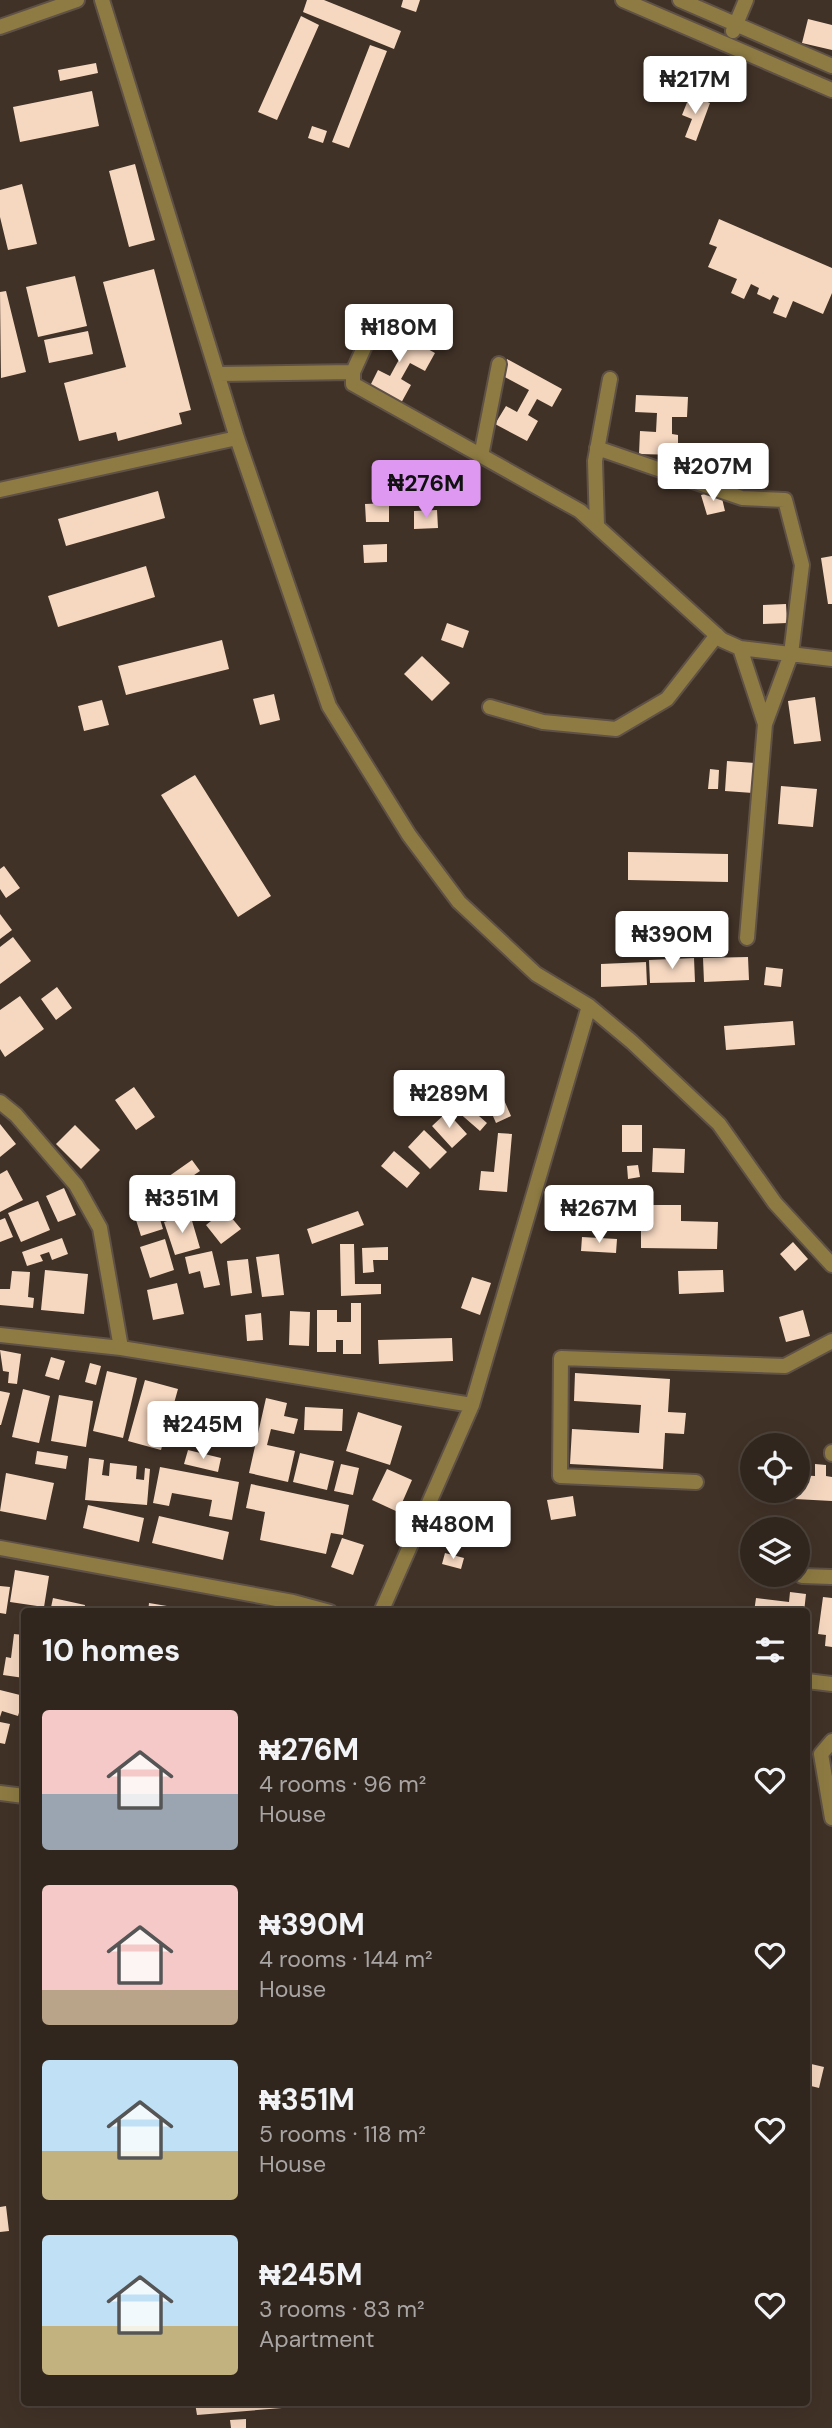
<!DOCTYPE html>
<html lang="en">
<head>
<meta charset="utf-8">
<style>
  body { margin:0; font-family:"DM Sans",sans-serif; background:#392e26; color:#f1f3f6; height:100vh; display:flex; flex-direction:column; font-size:26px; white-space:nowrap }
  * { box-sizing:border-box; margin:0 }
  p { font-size:23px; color:#a8a5a4 }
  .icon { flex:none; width:38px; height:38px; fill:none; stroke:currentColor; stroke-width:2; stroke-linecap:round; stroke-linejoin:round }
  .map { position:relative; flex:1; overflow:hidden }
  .side { position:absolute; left:21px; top:1608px; width:789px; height:798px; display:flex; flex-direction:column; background:#31261d; border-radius:7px; box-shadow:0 7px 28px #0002,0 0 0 2px #4c433b }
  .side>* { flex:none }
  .fabs { position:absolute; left:740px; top:1433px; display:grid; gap:14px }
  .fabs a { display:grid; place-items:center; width:70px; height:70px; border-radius:50%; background:#31261d; box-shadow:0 7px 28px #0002,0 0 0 2px #4c433b; font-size:35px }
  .price { position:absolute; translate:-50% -60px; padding:0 16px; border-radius:7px; background:#fff; color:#222; font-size:23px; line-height:46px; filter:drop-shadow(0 2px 4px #0008) }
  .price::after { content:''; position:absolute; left:50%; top:42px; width:21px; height:16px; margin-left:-10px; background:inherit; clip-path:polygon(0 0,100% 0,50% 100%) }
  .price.selected { background:#de98f2; color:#111 }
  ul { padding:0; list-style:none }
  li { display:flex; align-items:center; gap:21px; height:175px; padding:0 21px }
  li span { display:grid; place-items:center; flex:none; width:196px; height:140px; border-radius:7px; color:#555 }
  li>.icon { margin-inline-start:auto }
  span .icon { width:84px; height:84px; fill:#fffc; stroke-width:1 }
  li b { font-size:30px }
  h2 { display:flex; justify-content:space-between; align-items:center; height:84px; padding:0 21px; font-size:30px }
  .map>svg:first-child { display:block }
  .building { fill:#f6d8c1 }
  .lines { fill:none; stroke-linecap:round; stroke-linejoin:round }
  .street-casing { stroke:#5f5146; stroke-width:18 }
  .street { stroke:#8e7b43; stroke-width:14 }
</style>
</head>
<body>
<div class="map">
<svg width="832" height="2428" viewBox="0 0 832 2428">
  <rect width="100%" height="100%" fill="#413227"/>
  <path class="building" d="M307,0H324L401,31L394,49L303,12Z
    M403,0H420L416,12L401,7Z
    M301,16L319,25L277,120L258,112Z
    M808,19L832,25V50L802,43Z
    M370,45L387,51L349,148L332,142Z
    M96,63L98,73L60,81L58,70Z
    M92,91L99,126L20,142L13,107Z
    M690,95L710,103L696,141L685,137L692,119L682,115Z
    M312,126L327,131L323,143L308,138Z
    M135,164L155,240L129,247L109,171Z
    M22,184L37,244L8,250L0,217V190Z
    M719,219L832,268V293L823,314L793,301L786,318L773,313L779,298L773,295L770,300L757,294L759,288L751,284L744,299L731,293L737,279L708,267L717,247L709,244Z
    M154,269L191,410L179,413L182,424L118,441L116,432L79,441L64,383L126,367L103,282Z
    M75,276L87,326L38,337L26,287Z
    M6,291L26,372L1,378L0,292Z
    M380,323L435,353L425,371L410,363L401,379L411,385L400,405L369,388L378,370L390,376L402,354L372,338Z
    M88,331L93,354L49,363L44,340Z
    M507,359L562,389L552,407L537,399L528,415L538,421L527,441L495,424L506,406L517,412L529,390L499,374Z
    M636,395L688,397L687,417H672V434L678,435V455L639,454L640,431L656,432L657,413L635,412Z
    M720,490L725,511L707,515L701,495Z
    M158,491L165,518L66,546L58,519Z
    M389,503V522H366L365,504Z
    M437,510L438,528L414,529V511Z
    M387,544V562L364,563L363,545Z
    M832,556V604H828L821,558Z
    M146,566L155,597L58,627L48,596Z
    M786,604L787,623L763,624V605Z
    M447,623L469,631L463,648L441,640Z
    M222,640L229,669L126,695L118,666Z
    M422,656L450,683L432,701L404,674Z
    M274,694L280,720L260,725L253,699Z
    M815,697L821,741L794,744L788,701Z
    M102,700L109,725L84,731L78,706Z
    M727,761L755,763L753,793L725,791Z
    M710,769L719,770L718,789H708Z
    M195,775L271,896L238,917L161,795Z
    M781,786L817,789L813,827L778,824Z
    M628,852L728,854V882L628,880Z
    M4,866L20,888L6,898L0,889V869Z
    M0,914L12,930L0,939Z
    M13,937L31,961L0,984V947Z
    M748,957L749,980L704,982L703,958Z
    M694,958L695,982L650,983L649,960Z
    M646,962L647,985L601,987V964Z
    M766,967L783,969L781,987L764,985Z
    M57,987L72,1008L56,1020L41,999Z
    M20,996L44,1029L5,1057L0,1049V1010Z
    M793,1021L795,1045L726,1050L724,1026Z
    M491,1070L511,1116L496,1123L476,1077Z
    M134,1087L155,1117L136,1130L115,1100Z
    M456,1096L487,1123L480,1131L449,1104Z
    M447,1112L467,1134L452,1148L432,1126Z
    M0,1124L16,1144L0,1157Z
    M75,1125L100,1150L81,1169L56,1144Z
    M622,1125H642V1152H622Z
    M424,1130L447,1152L430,1169L408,1147Z
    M498,1133L512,1134L507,1192L479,1190L481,1171L494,1172Z
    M653,1148L685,1149L684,1173L652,1172Z
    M394,1151L420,1173L407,1188L381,1166Z
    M192,1160L200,1171L163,1196L155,1186Z
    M638,1165L640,1177L628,1179L627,1166Z
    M7,1170L23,1200L0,1212V1174Z
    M215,1183L218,1201L180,1208L177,1190Z
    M64,1188L76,1215L58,1222L46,1196Z
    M154,1200L163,1229L141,1236L132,1207Z
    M38,1201L50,1230L21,1242L8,1213Z
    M641,1205H681V1221L718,1222L717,1249L641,1248Z
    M225,1210L241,1229L221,1244L206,1225Z
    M358,1211L364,1225L312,1244L307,1229Z
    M190,1214L200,1248L175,1255L164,1222Z
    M5,1218L13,1237L0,1242V1220Z
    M582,1237L617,1239L616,1253L581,1251Z
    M62,1238L68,1254L52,1260L49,1252L40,1255L43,1261L27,1266L22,1252Z
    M165,1239L174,1270L150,1278L140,1247Z
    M793,1242L808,1259L795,1271L780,1254Z
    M340,1244H354L355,1284H381V1294L341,1296Z
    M388,1247V1260H373L374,1272L363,1273L362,1248Z
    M212,1251L220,1285L204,1288L200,1271L189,1274L185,1257Z
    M279,1254L284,1295L262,1297L256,1257Z
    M248,1259L252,1293L231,1296L227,1261Z
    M45,1270L88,1274L84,1314L41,1310Z
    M723,1270L724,1292L679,1294L678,1271Z
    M12,1271L30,1272L28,1297L34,1298L33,1308L0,1305V1289H10Z
    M472,1277L491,1283L480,1315L461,1308Z
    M177,1283L184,1314L153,1320L147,1290Z
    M351,1303H361V1354H343V1340H336V1352H317V1310H337V1322H351Z
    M803,1310L810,1336L786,1342L779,1317Z
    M290,1311L310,1312L309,1346L289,1345Z
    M261,1313L263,1340L247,1341L245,1315Z
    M452,1338L453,1361L379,1364L378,1340Z
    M0,1350L21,1354L17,1384L8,1383L9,1372L3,1371Z
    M51,1357L65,1361L59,1380L45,1376Z
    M90,1363L101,1366L96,1385L85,1382Z
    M107,1371L137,1378L123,1438L93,1431Z
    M575,1373L670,1379L668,1412L686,1413L684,1434L665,1433L663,1469L570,1464L572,1429L639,1433L641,1405L574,1401Z
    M145,1380L178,1389L161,1450L128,1441Z
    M23,1389L50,1396L39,1443L12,1437Z
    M0,1391L10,1393L1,1425H0Z
    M59,1395L93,1401L86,1447L51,1441Z
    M266,1398L287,1403L284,1416L298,1419L294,1434L271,1429L267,1445L295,1451L288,1482L249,1473Z
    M305,1407L343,1409L342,1431L304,1430Z
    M181,1408L199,1412L196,1429L206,1430L204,1444L175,1439Z
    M218,1411L243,1414L239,1447L214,1445Z
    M358,1412L402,1426L390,1465L346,1451Z
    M188,1450L221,1458L218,1472L184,1464Z
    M37,1451L68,1456L66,1469L35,1464Z
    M300,1453L334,1461L327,1490L293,1482Z
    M89,1458L104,1460L102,1475L109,1476L110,1463L137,1466L136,1479L144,1480L145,1468L150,1469L147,1505L85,1500Z
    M341,1464L359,1468L353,1495L334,1491Z
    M815,1464L826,1465V1476L832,1477V1501L776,1498V1491H798V1475L815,1476Z
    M160,1467L239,1482L232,1520L209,1516L212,1500L172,1493L169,1506L153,1503Z
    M387,1469L412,1480L398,1512L372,1500Z
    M6,1473L54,1483L46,1520L0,1511Z
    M251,1484L349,1505L343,1535L331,1533L326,1554L260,1540L265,1512L246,1508Z
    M573,1496L576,1516L551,1520L547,1500Z
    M88,1505L144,1518L139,1542L83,1528Z
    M159,1516L229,1532L223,1560L152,1543Z
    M342,1538L364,1545L353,1575L331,1567Z
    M445,1553L464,1558L461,1569L442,1564Z
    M15,1570L49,1576L44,1607L10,1602Z
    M0,1586L10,1587L6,1614L0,1613Z
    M790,1592L806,1594L804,1612H754L756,1598L789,1602Z
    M823,1597L832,1598V1647L825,1646L826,1635L818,1634Z
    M53,1598L85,1605L84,1612H50Z
    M149,1603L167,1606L166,1612H148Z
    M14,1634L24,1635V1678L3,1675L6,1657L11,1658Z
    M0,1690L24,1696L18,1716L2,1711L0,1717Z
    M0,1722L10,1724L5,1744L0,1743Z
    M807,2063L824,2067L819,2088L807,2085Z
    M6,2206L9,2231L0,2232V2207Z
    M195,2403H282V2408L197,2415Z
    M246,2419V2428H231L230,2420Z"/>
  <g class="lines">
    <g class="street-casing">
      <path id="street" d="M102,0L237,438L329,706L409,835L459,902L536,974L589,1006L632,1042L719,1124L775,1203L832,1265
        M623,0L832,90
        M680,0L832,66
        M0,27L77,0
        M733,31L746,0
        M367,341L353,372V384L580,511L722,640L740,648L832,659
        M218,374L353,372
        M597,448L742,498L785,500L802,565L791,654L765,724
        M481,456L499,364
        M0,490L237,438
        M597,526L595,461L610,379
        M740,648L765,724L747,938
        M490,707L543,722L616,729L667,699L717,635
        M0,1102L16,1115L76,1185L100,1228L121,1348
        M0,1335L121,1348L472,1405
        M832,1454V1452
        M696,1482L560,1476L561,1358L785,1366L832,1341
        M0,1548L293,1602L330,1612
        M802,1576L832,1577
        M381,1612L472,1405L589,1006
        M807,1681L832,1684
        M832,1741L821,1754L832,1818
        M0,1793L24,1796"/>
    </g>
    <use href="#street" class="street"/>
  </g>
</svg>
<div class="fabs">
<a><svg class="icon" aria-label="locate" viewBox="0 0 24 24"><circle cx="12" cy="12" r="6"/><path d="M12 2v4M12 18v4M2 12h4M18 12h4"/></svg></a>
<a><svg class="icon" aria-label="layers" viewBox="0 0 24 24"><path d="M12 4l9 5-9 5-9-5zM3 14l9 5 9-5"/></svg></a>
</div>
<b class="price" style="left:695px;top:116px">₦217M</b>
<b class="price" style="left:399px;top:364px">₦180M</b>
<b class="price" style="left:713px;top:503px">₦207M</b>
<b class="price selected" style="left:426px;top:520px">₦276M</b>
<b class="price" style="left:672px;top:971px">₦390M</b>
<b class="price" style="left:449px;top:1130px">₦289M</b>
<b class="price" style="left:182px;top:1235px">₦351M</b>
<b class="price" style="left:599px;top:1245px">₦267M</b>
<b class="price" style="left:203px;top:1461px">₦245M</b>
<b class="price" style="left:453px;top:1561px">₦480M</b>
<section class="side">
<h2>10 homes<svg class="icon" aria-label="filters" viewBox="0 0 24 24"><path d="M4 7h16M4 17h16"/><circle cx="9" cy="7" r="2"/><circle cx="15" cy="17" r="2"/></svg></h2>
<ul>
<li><span style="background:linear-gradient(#f6c9c9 60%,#9aa5b1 0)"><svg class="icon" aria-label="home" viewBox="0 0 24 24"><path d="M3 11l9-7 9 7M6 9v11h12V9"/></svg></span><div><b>₦276M</b><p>4 rooms · 96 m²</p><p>House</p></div><svg class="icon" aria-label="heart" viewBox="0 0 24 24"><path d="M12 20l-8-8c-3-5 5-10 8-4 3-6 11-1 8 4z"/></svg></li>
<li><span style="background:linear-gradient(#f6c9c9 75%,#b9a48a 0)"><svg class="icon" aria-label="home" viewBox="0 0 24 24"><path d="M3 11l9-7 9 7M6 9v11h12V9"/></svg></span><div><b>₦390M</b><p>4 rooms · 144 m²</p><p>House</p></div><svg class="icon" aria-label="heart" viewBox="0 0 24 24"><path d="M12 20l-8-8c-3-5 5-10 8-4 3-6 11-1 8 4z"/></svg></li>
<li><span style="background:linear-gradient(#bfe0f5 65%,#c2b280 0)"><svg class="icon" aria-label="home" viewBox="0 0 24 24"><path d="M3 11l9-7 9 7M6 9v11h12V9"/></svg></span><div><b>₦351M</b><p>5 rooms · 118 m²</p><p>House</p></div><svg class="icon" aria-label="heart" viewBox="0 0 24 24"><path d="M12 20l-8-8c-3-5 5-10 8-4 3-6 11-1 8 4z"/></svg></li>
<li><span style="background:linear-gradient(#bfe0f5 65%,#c2b280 0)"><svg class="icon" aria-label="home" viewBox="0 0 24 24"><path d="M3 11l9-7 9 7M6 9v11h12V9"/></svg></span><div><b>₦245M</b><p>3 rooms · 83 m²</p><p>Apartment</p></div><svg class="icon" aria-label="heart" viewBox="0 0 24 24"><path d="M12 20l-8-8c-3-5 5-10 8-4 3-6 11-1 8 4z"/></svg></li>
</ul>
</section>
</div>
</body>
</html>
